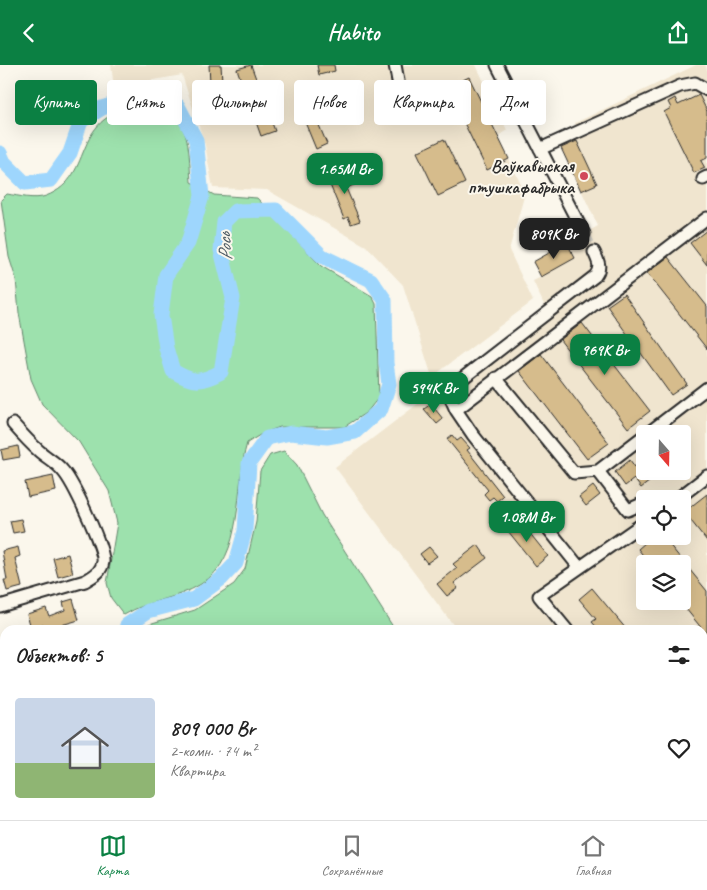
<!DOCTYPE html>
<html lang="ru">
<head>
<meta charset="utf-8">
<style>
  body { margin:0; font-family:Caveat,sans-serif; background:#f6f6f6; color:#222; height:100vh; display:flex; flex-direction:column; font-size:19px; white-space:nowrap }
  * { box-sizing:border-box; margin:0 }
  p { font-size:16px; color:#767676 }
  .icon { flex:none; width:28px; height:28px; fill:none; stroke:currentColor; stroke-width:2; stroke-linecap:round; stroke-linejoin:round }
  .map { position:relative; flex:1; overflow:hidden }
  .panel { position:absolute; left:0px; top:560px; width:708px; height:195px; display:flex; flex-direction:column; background:#fff; border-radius:15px 15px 0 0; box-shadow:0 5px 20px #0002 }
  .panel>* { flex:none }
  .top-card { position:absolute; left:15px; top:15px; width:678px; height:45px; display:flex; gap:10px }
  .needle { width:32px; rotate:160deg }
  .buttons { position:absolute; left:636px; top:360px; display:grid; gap:10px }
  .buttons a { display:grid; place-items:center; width:55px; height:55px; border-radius:5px; background:#fff; box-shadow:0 5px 20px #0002; font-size:25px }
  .price { position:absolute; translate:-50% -42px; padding:0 11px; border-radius:10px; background:#0b8043; color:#fff; font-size:16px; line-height:32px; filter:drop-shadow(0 1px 2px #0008) }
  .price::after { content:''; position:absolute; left:50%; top:30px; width:15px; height:11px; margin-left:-8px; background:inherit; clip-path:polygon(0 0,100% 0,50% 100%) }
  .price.selected { background:#222; color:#fff }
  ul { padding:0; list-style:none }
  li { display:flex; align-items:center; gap:15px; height:125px; padding:0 15px }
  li+li { border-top:1px solid #e0e0e0 }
  li span { display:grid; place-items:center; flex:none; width:140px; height:100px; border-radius:5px; color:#555 }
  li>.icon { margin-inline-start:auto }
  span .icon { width:60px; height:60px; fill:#fffc; stroke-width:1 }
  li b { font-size:21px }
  h2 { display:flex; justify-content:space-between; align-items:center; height:60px; padding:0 15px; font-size:21px }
  .pill { padding:0 18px; border-radius:5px; background:#fff; box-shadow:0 5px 20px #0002; font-size:18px; line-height:45px }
  .pill.selected { background:#0b8043; color:#fff }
  header { display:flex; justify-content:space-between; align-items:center; height:65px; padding:0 15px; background:#0b8043; color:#fff; font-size:22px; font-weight:600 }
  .menu { display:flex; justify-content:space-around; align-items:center; height:70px; border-top:1px solid #e0e0e0; background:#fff; font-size:14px; color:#767676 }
  .menu a { display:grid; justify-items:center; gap:2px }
  .menu .selected { color:#0b8043 }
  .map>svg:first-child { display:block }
  .built { fill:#f0e5cf; fill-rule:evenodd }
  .green { fill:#9de1ad; stroke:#64866c }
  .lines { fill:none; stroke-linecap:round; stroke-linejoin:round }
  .river { stroke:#9ed6fd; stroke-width:15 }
  .building { fill:#d6bc8c; stroke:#2b2b2b }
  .minor-tunnel { stroke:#d1cec5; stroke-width:11; stroke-dasharray:11 5.5; stroke-linecap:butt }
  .minor-casing { stroke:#2b2b2b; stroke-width:15 }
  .minor { stroke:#fbf7ec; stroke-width:11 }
  .poi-dot { fill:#d1495b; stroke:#fbf7ec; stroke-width:2 }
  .labels { text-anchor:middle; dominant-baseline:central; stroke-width:4; stroke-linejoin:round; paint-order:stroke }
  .poi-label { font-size:18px; font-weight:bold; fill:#2b2b2b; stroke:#fbf7ec; text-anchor:end }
  .water-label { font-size:19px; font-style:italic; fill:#485660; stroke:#fbf7ec }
</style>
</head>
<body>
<header><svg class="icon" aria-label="back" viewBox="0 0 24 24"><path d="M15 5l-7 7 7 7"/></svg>Habito<svg class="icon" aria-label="share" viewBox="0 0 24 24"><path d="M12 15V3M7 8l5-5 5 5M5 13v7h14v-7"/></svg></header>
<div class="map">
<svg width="707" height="755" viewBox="0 0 707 755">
  <rect width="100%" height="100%" fill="#fbf7ec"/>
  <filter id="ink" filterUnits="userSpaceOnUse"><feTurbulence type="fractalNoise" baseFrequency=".02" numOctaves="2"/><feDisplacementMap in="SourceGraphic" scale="10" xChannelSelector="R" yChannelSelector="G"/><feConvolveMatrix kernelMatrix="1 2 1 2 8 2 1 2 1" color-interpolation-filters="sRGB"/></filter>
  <g filter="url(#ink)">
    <path class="built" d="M111,0H476L507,65L498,71L525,128L509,185L533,236L432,312L403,220L366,181L267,125L213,123L205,80L182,10L114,22Z
      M696,0H705L707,4V595L703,598L702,565H457L335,402L545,242L533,216L541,212L533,197L598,161L560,80L580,71L575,58ZM645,369H682V406H645ZM645,434H682V471H645ZM645,499H682V536H645Z"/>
    <path class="green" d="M146,41C192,51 188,78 191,117L214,130L257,133L321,201L372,231L376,239L379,332L367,347L344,362H280L263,368L247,378C234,421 246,492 201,519C176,535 150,534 124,550L111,533L107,518L117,458L109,426L79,377L42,339L31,314L19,248L16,214L9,192L1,135L7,129C19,131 35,135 46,131C99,111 66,47 146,41Z
      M284,386L297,400L322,450L395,565H140L149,559L195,545L234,519L245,504L256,457L260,406L270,390Z
      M14,750H216L219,755H15Z
      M241,750H624L629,755H244Z"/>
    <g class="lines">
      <path class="river" d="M0,88L4,97L25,118L51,115L70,88L81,56L102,43L140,31L178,41L196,75L202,131L188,178L166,210L161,250L166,283L173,306C193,318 200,318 221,307L233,233L221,185L224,157L235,146L276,145L322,191L371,215L385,235L386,298L389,319L381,344L355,367L327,372L291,368L267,373L249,398L245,466L236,498L221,514L194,534L148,546L127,560L126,565
        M228,750L230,755"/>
    </g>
    <path class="building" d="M209,0H221L222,16L210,17Z
      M251,0L275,66L261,71L237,4Z
      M317,0H334L335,6L319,10Z
      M469,12L509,94L487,105L447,23Z
      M699,30L707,46V93L701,96L705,103L694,108L664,47L671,43L668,37L675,33L678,40Z
      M313,46L327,79L316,84L302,50Z
      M444,74L465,118L438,131L417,87Z
      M577,76L597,119L581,126L561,83Z
      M354,105L359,118L346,123L360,156L351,159L348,152L344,154L328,115Z
      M707,165V200L690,178Z
      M567,178L575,193L541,212L533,197Z
      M668,192L707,241V284L647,208Z
      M624,229L687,319L671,330L607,241Z
      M582,258L650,346L628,363L560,275Z
      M541,289L609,378L587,394L519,306Z
      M431,339L443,354L437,359L424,344Z
      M452,370L457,376L461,373L470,383L467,385L503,431L497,436L493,432L489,435L484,429L488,425L447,374Z
      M18,381L20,392L3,395L1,385Z
      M645,394V406H663L641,423L634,414L625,421L615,407L630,395L635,402Z
      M53,411L56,426L28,432L25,417Z
      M593,421L600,430L586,441L579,432Z
      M707,429V476L684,447Z
      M21,454L24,466L13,468L10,456Z
      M512,454L520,464L524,461L548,491L536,501L504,461Z
      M653,471H676L668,478L707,526V570L682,539V499H650L638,484Z
      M478,480L487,493L454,518L458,523L447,531L437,519L457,503L453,499Z
      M18,482L20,491L15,493L22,522L7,526L4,515H7L2,486Z
      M429,482L437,491L427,498L420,489Z
      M68,489L73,508L58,512L53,493Z
      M592,523L627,565H599L592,557L596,554L579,534Z
      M73,534L79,555L58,561L59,563L54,565H46L43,559L31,563L27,549L46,543L49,551L65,545L63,537Z"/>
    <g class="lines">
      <path class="minor-tunnel" d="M584,169L594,187"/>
      <g class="minor-casing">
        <path id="minor" d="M395,0L398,16
          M497,0L584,169
          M540,84L680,21L695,18L707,25
          M703,114L707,112
          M496,313L574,408L598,406
          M456,345L707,153
          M647,369L707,323
          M645,370L598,406L628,445L642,439L645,443
          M677,434L707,411
          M579,502L473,370L456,345L449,329L454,320L595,211C602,202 598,196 594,187
          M0,541L85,516C93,511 101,508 103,497C105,484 73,417 63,406C57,398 47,393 39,386C30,378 21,368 13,359
          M567,565L539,531L645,457"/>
      </g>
      <use href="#minor" class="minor"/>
    </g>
  </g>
  <circle class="poi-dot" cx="584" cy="111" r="5"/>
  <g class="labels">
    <g class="poi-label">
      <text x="574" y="101">Ваўкавыская<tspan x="574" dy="21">птушкафабрыка</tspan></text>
    </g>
    <g class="water-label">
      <text transform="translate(225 182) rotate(-93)">Рось</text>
    </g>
  </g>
</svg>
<div class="buttons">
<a><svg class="needle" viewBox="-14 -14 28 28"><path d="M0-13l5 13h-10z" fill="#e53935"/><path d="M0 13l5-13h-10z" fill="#767676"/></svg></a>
<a><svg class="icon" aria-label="locate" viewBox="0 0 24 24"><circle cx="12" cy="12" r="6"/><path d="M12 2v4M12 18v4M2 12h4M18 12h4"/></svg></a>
<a><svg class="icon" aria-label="layers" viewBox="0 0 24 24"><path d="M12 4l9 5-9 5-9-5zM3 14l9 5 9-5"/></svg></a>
</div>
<b class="price" style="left:345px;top:130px">1.65M Br</b>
<b class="price selected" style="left:554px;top:195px">809K Br</b>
<b class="price" style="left:605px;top:311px">969K Br</b>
<b class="price" style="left:434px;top:349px">594K Br</b>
<b class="price" style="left:527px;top:478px">1.08M Br</b>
<div class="top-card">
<a class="pill selected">Купить</a>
<a class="pill">Снять</a>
<a class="pill">Фильтры</a>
<a class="pill">Новое</a>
<a class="pill">Квартира</a>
<a class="pill">Дом</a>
</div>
<section class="panel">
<h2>Объектов: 5<svg class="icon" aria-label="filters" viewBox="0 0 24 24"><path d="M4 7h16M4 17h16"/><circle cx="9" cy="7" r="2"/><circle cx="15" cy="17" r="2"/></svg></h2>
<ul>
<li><span style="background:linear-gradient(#c9d6e8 65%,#8fb573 0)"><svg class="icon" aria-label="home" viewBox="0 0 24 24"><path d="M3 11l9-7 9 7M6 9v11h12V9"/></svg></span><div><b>809 000 Br</b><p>2-комн. · 74 m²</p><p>Квартира</p></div><svg class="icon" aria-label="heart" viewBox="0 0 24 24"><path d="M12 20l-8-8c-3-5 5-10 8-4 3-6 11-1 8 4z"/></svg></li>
</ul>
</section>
</div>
<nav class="menu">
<a class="selected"><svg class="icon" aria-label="map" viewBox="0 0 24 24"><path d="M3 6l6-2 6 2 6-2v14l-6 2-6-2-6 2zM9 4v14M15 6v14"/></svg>Карта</a>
<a><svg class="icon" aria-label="saved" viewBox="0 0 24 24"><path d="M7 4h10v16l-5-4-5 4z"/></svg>Сохранённые</a>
<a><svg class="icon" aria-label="home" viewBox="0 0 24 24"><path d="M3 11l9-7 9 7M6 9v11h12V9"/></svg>Главная</a>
</nav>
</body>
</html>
